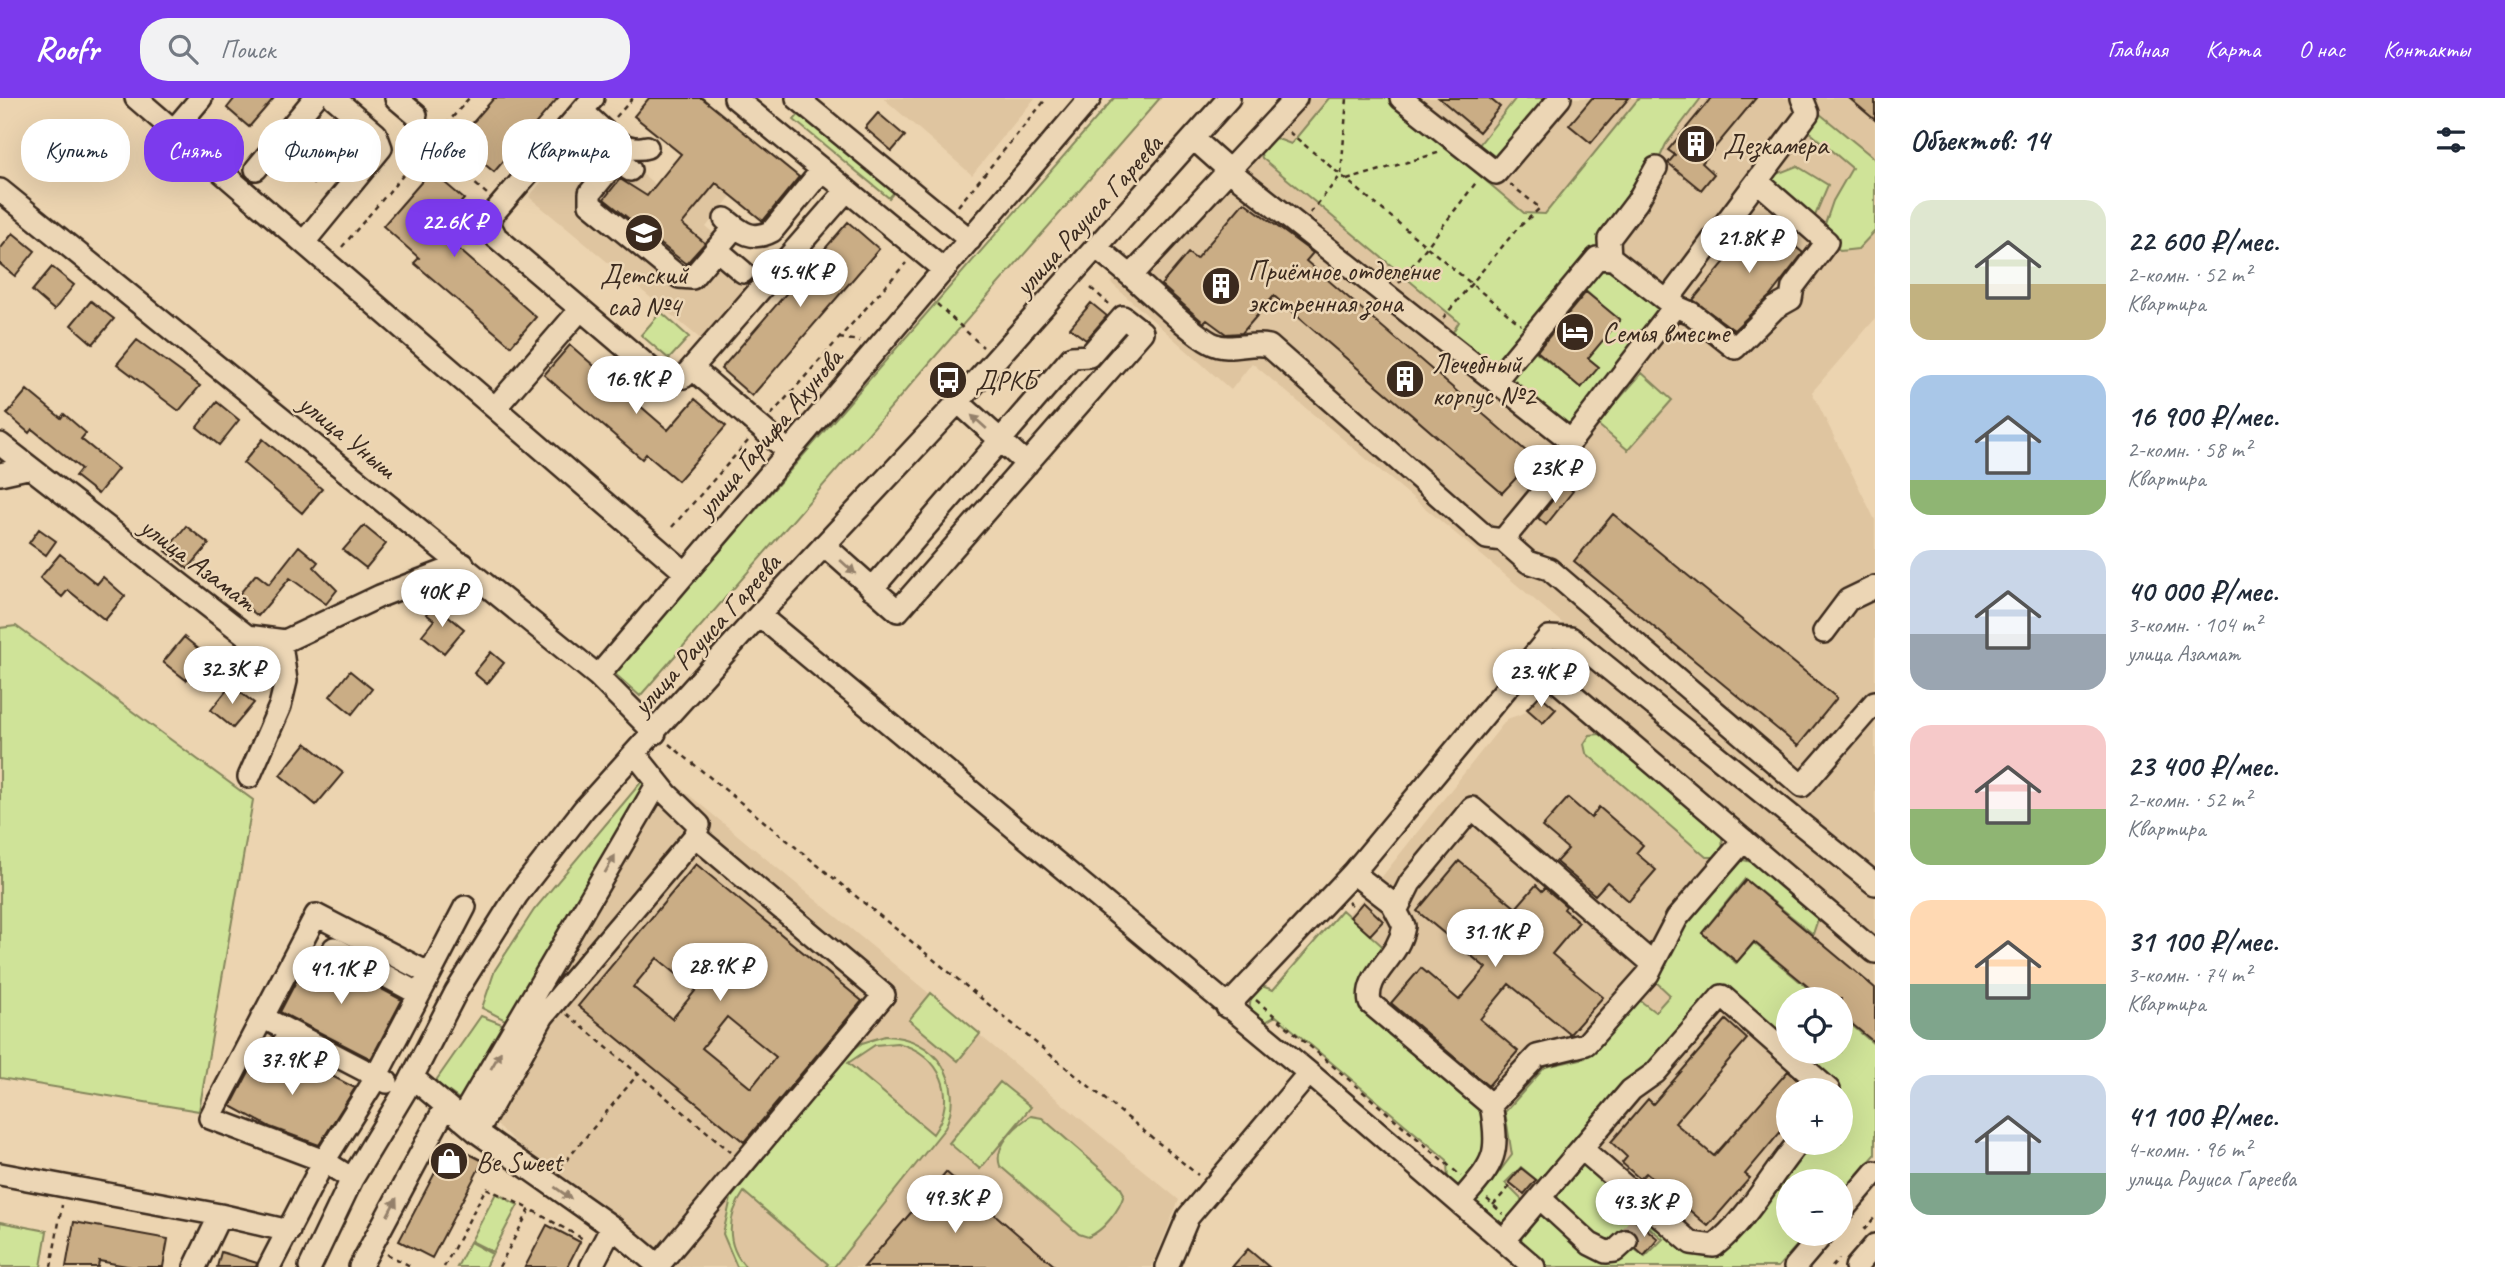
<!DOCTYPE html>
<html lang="ru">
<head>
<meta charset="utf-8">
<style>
  body { margin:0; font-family:Caveat,sans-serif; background:#f2f2f3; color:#1f2937; height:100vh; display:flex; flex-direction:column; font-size:26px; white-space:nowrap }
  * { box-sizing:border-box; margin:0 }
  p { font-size:23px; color:#747a83 }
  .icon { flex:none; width:38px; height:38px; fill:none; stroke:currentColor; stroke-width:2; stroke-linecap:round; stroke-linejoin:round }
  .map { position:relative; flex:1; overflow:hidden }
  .drawer { display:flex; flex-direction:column; background:#fff; width:630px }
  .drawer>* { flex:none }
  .hud { position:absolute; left:21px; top:21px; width:665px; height:63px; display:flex; gap:14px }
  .buttons { position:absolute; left:1776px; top:889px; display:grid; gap:14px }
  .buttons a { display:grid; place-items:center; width:77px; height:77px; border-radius:50%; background:#fff; box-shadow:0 7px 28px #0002; font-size:35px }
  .price { position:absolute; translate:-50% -60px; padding:0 16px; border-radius:24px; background:#fff; color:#222; font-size:23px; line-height:46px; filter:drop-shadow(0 2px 4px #0008) }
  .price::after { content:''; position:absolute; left:50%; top:42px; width:21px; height:16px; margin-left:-10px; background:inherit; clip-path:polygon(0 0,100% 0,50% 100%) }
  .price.selected { background:#7c3aed; color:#fff }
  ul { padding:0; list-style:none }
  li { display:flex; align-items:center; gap:21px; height:175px; padding:0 35px }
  li span { display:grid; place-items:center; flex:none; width:196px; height:140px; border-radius:21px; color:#555 }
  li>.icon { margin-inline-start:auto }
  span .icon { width:84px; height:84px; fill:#fffc; stroke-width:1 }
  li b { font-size:30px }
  h2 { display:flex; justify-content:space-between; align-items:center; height:84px; padding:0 35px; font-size:30px }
  .chip { padding:0 24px; border-radius:28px; background:#fff; box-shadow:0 7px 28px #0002; font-size:24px; line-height:63px }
  .chip.selected { background:#7c3aed; color:#fff }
  header { display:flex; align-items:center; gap:42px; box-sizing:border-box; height:98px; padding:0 35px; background:#7c3aed; color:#fff }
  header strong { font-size:33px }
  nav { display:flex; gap:38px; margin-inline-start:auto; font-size:24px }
  .search { width:490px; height:63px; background:#f2f2f3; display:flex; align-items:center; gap:18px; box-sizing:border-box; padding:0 24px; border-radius:28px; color:#747a83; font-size:26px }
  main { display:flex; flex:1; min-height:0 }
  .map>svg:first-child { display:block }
  .built { fill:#dfc5a0; fill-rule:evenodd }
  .green { fill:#cfe398; stroke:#85865b; stroke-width:2; fill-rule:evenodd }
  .building { fill:#caad85; stroke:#3b2a1e; stroke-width:2; fill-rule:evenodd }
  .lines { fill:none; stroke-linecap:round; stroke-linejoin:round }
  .minor-tunnel { stroke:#c9b293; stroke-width:21; stroke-dasharray:21 10; stroke-linecap:butt }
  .minor-casing { stroke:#3b2a1e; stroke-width:26 }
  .path { stroke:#3b2a1e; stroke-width:2.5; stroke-dasharray:5 5; stroke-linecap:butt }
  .minor { stroke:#ecd6b5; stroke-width:21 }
  .oneway { fill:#94806a }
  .labels { text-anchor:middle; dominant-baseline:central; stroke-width:5; stroke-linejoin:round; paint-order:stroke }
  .poi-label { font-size:28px; fill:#3b2a1e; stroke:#ecd6b5; text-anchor:start }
  .street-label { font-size:28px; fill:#3b2a1e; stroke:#ecd6b5 }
</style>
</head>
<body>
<header>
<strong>Roofr</strong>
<div class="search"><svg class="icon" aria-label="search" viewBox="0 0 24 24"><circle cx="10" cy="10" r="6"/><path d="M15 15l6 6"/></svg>Поиск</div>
<nav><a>Главная</a><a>Карта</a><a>О нас</a><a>Контакты</a></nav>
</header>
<main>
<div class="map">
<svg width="1875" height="1169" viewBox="0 0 1875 1169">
  <rect width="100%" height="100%" fill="#ecd4b0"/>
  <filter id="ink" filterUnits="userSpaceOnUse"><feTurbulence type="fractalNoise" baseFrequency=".0143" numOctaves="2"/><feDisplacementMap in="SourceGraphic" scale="14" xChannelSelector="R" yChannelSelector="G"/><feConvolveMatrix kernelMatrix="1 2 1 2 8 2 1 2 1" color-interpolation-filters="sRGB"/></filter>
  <g filter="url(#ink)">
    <path class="built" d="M883,0H1035L972,77Z
      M1278,0H1875V221L1812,294L1875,422V787L1252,265L1231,292L1111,185L1121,171L1223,66Z
      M586,30L656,87L716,85L732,97L706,129L761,173L703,243L529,99Z
      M1584,558L1875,796V1048L1841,1083H1788V1136L1601,1169L1532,1111L1501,1081L1491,1066L1275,891L1373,790L1507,621L1524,615ZM1788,901H1841V954H1788ZM1788,992H1841V1045H1788Z
      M677,687L1179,1102L1152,1169H673L554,1078L482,1014L648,717Z"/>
    <path class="green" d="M1114,0H1160L640,598L614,575Z
      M1329,0H1388L1524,115L1545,116L1639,0H1701L1666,46L1636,111L1492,272L1451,237L1459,224L1262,60L1260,52L1270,38L1291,46Z
      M1516,0H1548L1492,65L1475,52Z
      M801,14L896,92L889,100L794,22Z
      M1820,16L1875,61V133L1858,151L1840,153L1823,132L1833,103L1852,70L1807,32Z
      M1797,68L1828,87L1812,125L1764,81Z
      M1601,170L1612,172L1664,212L1577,326L1562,325L1512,285L1515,269L1531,250L1581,289L1598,269L1588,260L1619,222L1580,188Z
      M661,214L689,239L669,261L641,237Z
      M1642,275L1672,302L1628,352L1597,326Z
      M16,528L253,702L199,1013L0,980V530Z
      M1600,636L1722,738L1723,753L1718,759H1706L1586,655L1584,646L1590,637Z
      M647,677V688L616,734L509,924L482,910L495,872L534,812Z
      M1743,762L1752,764L1818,821L1813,836L1745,781L1702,835L1736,865L1754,845L1821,901H1788V947L1721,889L1650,969L1624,988L1539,1084L1521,1069L1505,1085L1525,1105L1507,1126L1500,1127L1476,1108L1477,1097L1484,1094L1512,1057L1505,1014L1545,969L1585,960L1595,951L1638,901L1655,914L1670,897L1655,883L1687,823Z
      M1342,812L1389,854L1364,884L1483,1012L1488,1057L1460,1088L1448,1087L1447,1062L1276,918L1262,926C1247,913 1246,902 1259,887L1273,892Z
      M931,895L980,936L958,963L909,922Z
      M481,918L507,928L462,1003L435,984Z
      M1841,918L1875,947V1057L1841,1096V1083H1788V1136H1807L1778,1169H1545L1522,1150L1521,1138L1536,1118L1544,1114L1596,1156L1629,1147L1645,1159L1663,1141L1645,1126L1655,1123L1702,1153L1805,1045H1841V1004L1846,998L1796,954H1841Z
      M885,938C936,939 966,984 945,1030L834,1169H825L828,1166L744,1094C727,1118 725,1147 746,1169H737L723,1136L731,1100L843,960L862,945ZM897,945C941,955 959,999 933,1036L848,965L875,947Z
      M1000,984L1031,1009L980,1071L949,1045Z
      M1031,1018L1042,1020L1119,1087L1124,1096C1120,1112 1103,1133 1088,1139L1079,1136L1000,1068C993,1049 1016,1027 1031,1018Z
      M1587,1066L1639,1111L1638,1118L1612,1148H1606L1557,1105L1558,1093L1581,1067Z
      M496,1095L518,1107L493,1154L471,1143Z
      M0,1124L47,1133L41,1169H0Z
      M470,1144L492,1156L485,1169H457Z"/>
    <path class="building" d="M235,0H274L249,29L227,10Z
      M494,0H558L494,74L457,43Z
      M649,0H702L799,79L763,123L716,85L682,126L705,145L686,166L604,101L620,81L647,98L681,56L634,18Z
      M1439,0H1489L1500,9L1479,34Z
      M1592,0H1629L1591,45L1569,27Z
      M1711,0H1756L1702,65L1714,76L1701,92L1668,65L1675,57L1668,52Z
      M1849,0H1875V22Z
      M878,15L905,38L892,53L865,30Z
      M334,19L356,37L314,86L293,67Z
      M431,73L464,101L437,132L536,219L511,248L414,165L419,160L383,128Z
      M1244,104L1313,155L1306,163L1534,360L1528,367L1539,377L1530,389L1518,378L1502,395L1274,198L1242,235L1226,236L1207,222L1204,225L1161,187L1188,155L1196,161Z
      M1761,120L1803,155L1770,198L1734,232L1693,202Z
      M848,124L879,151L752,298L721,271Z
      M13,135L35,153L15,178L0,166V151Z
      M52,169L74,187L54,212L32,193Z
      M1586,194L1620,222L1588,260L1599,269L1581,290L1537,253Z
      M91,203L114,221L93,246L71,227Z
      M1091,205L1107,218L1086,242L1070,230Z
      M137,242L200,288L179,313L117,266Z
      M570,247L668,332L695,301L726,328L678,383L646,356L642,361L544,277Z
      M27,292L61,320L64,316L86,335L81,341L118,371L98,396L75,378L81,371L32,331L29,335L7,316Z
      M217,304L239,322L219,347L197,329Z
      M263,341L322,391L302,415L243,365Z
      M1565,387L1573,393L1546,427L1538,420Z
      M1613,416L1837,600L1798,648L1574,463Z
      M186,428L209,446L188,471L166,453Z
      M364,428L386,446L366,470L343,452Z
      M39,431L56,443L46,457L29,445Z
      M299,448L318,464L314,469L337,492L326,506L290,480L258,518L236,500L256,476L269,486Z
      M60,456L97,486L103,479L125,498L105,522L68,492L62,499L40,480Z
      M434,506L464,531L444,555L422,537L434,522L426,516Z
      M184,539L206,557L186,582L163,564Z
      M491,554L504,565L487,586L474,575Z
      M350,573L372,591L352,616L330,598Z
      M231,587L254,605L233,630L211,612Z
      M1540,597L1556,611L1543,625L1527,611Z
      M306,645L343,675L316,707L280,677Z
      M1568,700L1591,720L1599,709L1643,747L1636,755L1656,772L1629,803L1607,784L1595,797L1556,764L1568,751L1542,729Z
      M1459,763L1516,810L1536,787L1542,793L1545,790L1566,808L1564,811L1579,824L1552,856L1603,899L1570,936L1509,886L1480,921L1518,953L1488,988L1391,905L1421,870L1459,902L1486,870L1417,813Z
      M696,766L862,903L744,1044L578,908ZM657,860L696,892L672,921L633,889ZM727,919L776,959L751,990L702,950Z
      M1746,782L1875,890V945L1841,917V901H1823L1754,844L1737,864L1702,835Z
      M1363,804L1383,823L1370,837L1350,819Z
      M314,849L319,852L318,861L326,870L339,868L402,902L371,961L280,914Z
      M1726,922L1747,941L1675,1025L1714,1058L1788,973L1809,992H1788V1025L1745,1076L1750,1080L1708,1128L1646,1075L1640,1081L1622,1065L1627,1059L1611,1044L1648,1001L1653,1006Z
      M265,943L269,945L268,957L274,963L288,961L302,968H313L355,990L319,1047L270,1029L231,1008Z
      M450,1046L483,1063L432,1160L399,1143Z
      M1521,1070L1536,1082L1524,1096L1509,1084Z
      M946,1074L1015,1134L1056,1169H864Z
      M1637,1123L1658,1141L1644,1158L1636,1151L1639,1140L1631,1131Z
      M74,1124L168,1141L163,1169H132L99,1163L98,1169H66Z
      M547,1127L580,1144L567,1169H525Z
      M1248,1151L1269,1169H1232Z
      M221,1154L257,1165L256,1169H217Z"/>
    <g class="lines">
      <path class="minor-tunnel" d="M1626,1143L1640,1126"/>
      <g class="minor-casing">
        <path id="minor" d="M136,0L686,475
          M396,0L416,17
          M593,0L492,117L490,127L496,139L664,282L684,279L847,92
          M735,0L944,172
          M797,0L970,142
          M1296,0L1131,178C1151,195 1190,234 1211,245C1230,255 1249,243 1269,248L1487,440L1503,442L1554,380L1571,343L1675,208L1667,203L1808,15L1802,0
          M1401,0L1496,75L1560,0
          M582,13C600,28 622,57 647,49
          M572,25L630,72
          M174,32L201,0
          M1194,41L1231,74L1571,343
          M617,62L590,95V106L679,179L692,180L735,129
          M256,71L315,0
          M0,92L598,578L655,635
          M725,121C741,134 752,144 772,133L822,72
          M304,144L381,50L376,36L334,0
          M1097,150L1131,178
          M716,151L743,174
          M1610,161L1609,141L1637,104L1656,70
          M1675,208L1691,215L1735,250L1775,210L1791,201L1793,189L1827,144L1757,83
          M692,270L789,354
          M1495,283L1597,160L1613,161L1667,203
          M958,304L1027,366
          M495,310L580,212
          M0,346L247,538L285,543L380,498L463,466
          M0,376L27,370
          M1503,442L1528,464L1549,471L1802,688L1875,604
          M824,447L898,513L1142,234L1123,219L1089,258L1072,259L872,491
          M759,517L1309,975L1534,1169
          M1824,534L1848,502L1875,489
          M1531,561L1875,854
          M598,578L1090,0
          M635,656L667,696L699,727L695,738
          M249,679L280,608L286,583L281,545
          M1353,775L1392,805L1404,828C1398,863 1364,875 1370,905L1491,1007C1501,1060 1493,1065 1460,1104
          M1397,811L1410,785L1472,710L1653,866L1677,820L1744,742
          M331,858L334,850L419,896
          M1227,909L1353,775L1549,539L1571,540L1875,786
          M262,919L387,984
          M280,951L284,944L307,956
          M412,979L477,1034L612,1129L660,1169
          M1491,1007L1537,958L1586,946L1648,876L1653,866
          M461,1021L658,685
          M477,1034L543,918L695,738L884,897L657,1169
          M1582,1051L1691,1145L1714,1148C1749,1120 1770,1078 1798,1045
          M0,1076L220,1117L289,1133
          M352,1081L324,1063L210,1020L316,817L430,876L465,809
          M1540,1100L1590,1146L1606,1154L1615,1153L1626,1143
          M1841,1114L1875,1074
          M1504,1142L1631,992L1655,975L1722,898L1829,992
          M195,1169L220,1117
          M269,1169L324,1063L371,988L430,876
          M310,1169L352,1081L405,993L456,894L517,797L584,711L759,517L958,304L1229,0
          M360,1169L446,1008
          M591,1169L612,1129
          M1167,1169L1188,1119L1309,975
          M1795,1169L1823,1136
          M1856,1169L1875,1147"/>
      </g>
      <path class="path" d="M616,19L633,0
        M1289,34L1521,227
        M430,47L487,96
        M397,52L413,66
        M1347,82L1441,54
        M958,108L1047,0
        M1310,115L1341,77L1347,0
        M342,149L469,0
        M1399,185L1478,82
        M1091,190L1109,206
        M937,206L983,249
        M1443,220L1516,132L1540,110L1510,86
        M839,240L860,243
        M771,317L906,165
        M672,429L748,343
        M669,646L1198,1077
        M1348,804L1357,812
        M1256,902L1461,1078
        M567,916L731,1054
        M560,1070L638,976
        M1487,1101L1503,1116
        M1493,1107L1512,1086
        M1864,1132L1875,1119
        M387,1156L412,1169
        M51,1169L62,1107
        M444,1169L486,1090L530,1111
        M499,1169L530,1111L585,1142
        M1832,1169L1839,1161"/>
      <use href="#minor" class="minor"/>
    </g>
    <defs><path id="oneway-solid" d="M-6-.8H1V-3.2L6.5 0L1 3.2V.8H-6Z" transform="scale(1.75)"/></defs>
    <g class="oneway">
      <use href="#oneway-solid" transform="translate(979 324) rotate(-138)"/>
      <use href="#oneway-solid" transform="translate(848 469) rotate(42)"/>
      <use href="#oneway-solid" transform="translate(610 766) rotate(-60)"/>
      <use href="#oneway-solid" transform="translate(496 962) rotate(-60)"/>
      <use href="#oneway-solid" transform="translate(563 1095) rotate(35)"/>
      <use href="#oneway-solid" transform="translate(392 1109) rotate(-62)"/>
    </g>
  </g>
  <defs>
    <g id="building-disc" transform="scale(2.0125)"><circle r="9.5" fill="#3b2a1e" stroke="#ecd6b5"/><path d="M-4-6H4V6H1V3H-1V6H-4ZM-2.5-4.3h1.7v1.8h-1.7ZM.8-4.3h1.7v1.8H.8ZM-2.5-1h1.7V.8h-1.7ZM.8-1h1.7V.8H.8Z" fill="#fff"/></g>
    <g id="school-disc" transform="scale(2.0125)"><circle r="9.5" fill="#3b2a1e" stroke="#ecd6b5"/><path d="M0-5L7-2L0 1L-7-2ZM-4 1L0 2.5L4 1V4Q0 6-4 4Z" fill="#fff"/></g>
    <g id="hotel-disc" transform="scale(2.0125)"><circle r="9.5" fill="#3b2a1e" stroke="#ecd6b5"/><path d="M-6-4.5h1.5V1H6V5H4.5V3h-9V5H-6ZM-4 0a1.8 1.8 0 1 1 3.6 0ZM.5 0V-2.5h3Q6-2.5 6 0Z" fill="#fff"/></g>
    <g id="bus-disc" transform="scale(2.0125)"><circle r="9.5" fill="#3b2a1e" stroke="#ecd6b5"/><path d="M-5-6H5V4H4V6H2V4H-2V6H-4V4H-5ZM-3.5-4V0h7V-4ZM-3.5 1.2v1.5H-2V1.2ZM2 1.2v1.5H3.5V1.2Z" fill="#fff"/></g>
    <g id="shop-disc" transform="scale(2.0125)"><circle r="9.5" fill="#3b2a1e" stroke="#ecd6b5"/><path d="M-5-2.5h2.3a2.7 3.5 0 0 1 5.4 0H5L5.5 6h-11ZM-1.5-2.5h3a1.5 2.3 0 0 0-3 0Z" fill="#fff"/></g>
  </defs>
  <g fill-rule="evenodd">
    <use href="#building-disc" x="1696" y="46"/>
    <use href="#school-disc" x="644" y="135"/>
    <use href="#building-disc" x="1221" y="188"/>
    <use href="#hotel-disc" x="1575" y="234"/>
    <use href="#building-disc" x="1405" y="281"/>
    <use href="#bus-disc" x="948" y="282"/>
    <use href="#shop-disc" x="449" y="1063"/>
  </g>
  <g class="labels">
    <g class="poi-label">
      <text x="1723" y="46">Дезкамера</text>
      <text x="1248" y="172">Приёмное отделение<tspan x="1248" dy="32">экстренная зона</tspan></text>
      <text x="644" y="176" text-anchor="middle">Детский<tspan x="644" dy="32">сад №4</tspan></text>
      <text x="1602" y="234">Семья вместе</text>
      <text x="1432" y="265">Лечебный<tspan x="1432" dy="32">корпус №2</tspan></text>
      <text x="975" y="282">ДРКБ</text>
      <text x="476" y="1063">Be Sweet</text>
    </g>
    <g class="street-label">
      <text transform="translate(1088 117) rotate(-48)">улица Рауиса Гареева</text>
      <text transform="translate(769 335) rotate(-50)">улица Гарифа Ахунова</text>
      <text transform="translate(348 338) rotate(39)">улица Уныш</text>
      <text transform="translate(199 466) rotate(37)">улица Азамат</text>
      <text transform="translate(706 536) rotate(-48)">улица Рауиса Гареева</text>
    </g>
  </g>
</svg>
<div class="buttons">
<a><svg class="icon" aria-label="locate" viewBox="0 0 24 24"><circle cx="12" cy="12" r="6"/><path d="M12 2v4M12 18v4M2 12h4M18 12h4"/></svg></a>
<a>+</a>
<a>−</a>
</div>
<b class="price selected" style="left:454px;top:161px">22.6K ₽</b>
<b class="price" style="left:1749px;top:177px">21.8K ₽</b>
<b class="price" style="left:800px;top:211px">45.4K ₽</b>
<b class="price" style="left:636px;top:318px">16.9K ₽</b>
<b class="price" style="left:1555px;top:407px">23K ₽</b>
<b class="price" style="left:442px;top:531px">40K ₽</b>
<b class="price" style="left:232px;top:608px">32.3K ₽</b>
<b class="price" style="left:1541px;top:611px">23.4K ₽</b>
<b class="price" style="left:1495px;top:871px">31.1K ₽</b>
<b class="price" style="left:720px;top:905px">28.9K ₽</b>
<b class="price" style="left:341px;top:908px">41.1K ₽</b>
<b class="price" style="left:292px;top:999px">37.9K ₽</b>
<b class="price" style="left:955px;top:1137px">49.3K ₽</b>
<b class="price" style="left:1644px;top:1141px">43.3K ₽</b>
<div class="hud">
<a class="chip">Купить</a>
<a class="chip selected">Снять</a>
<a class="chip">Фильтры</a>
<a class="chip">Новое</a>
<a class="chip">Квартира</a>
</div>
</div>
<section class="drawer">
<h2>Объектов: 14<svg class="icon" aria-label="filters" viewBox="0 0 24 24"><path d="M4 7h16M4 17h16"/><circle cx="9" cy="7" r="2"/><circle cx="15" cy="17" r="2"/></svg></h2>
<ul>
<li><span style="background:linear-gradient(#dfe7d0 60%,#c2b280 0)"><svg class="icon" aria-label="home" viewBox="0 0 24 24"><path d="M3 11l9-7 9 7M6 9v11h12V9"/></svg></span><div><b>22 600 ₽/мес.</b><p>2-комн. · 52 m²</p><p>Квартира</p></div></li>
<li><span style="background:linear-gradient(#a9c7e8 75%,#8fb573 0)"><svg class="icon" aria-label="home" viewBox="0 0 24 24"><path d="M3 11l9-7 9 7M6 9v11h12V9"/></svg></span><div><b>16 900 ₽/мес.</b><p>2-комн. · 58 m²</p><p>Квартира</p></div></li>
<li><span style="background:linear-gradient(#c9d6e8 60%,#9aa5b1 0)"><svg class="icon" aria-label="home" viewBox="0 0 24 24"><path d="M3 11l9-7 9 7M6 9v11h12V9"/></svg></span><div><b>40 000 ₽/мес.</b><p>3-комн. · 104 m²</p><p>улица Азамат</p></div></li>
<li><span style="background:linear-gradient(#f6c9c9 60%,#8fb573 0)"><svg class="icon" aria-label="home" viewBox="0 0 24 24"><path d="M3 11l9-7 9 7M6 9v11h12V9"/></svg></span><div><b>23 400 ₽/мес.</b><p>2-комн. · 52 m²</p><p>Квартира</p></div></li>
<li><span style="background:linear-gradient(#ffd9b3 60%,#7fa58c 0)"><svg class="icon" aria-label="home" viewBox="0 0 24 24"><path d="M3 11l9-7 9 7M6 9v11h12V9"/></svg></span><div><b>31 100 ₽/мес.</b><p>3-комн. · 74 m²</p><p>Квартира</p></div></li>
<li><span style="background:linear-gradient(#c9d6e8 70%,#7fa58c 0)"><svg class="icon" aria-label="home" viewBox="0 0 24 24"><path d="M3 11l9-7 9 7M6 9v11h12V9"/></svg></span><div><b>41 100 ₽/мес.</b><p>4-комн. · 96 m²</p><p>улица Рауиса Гареева</p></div></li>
</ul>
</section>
</main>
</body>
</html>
